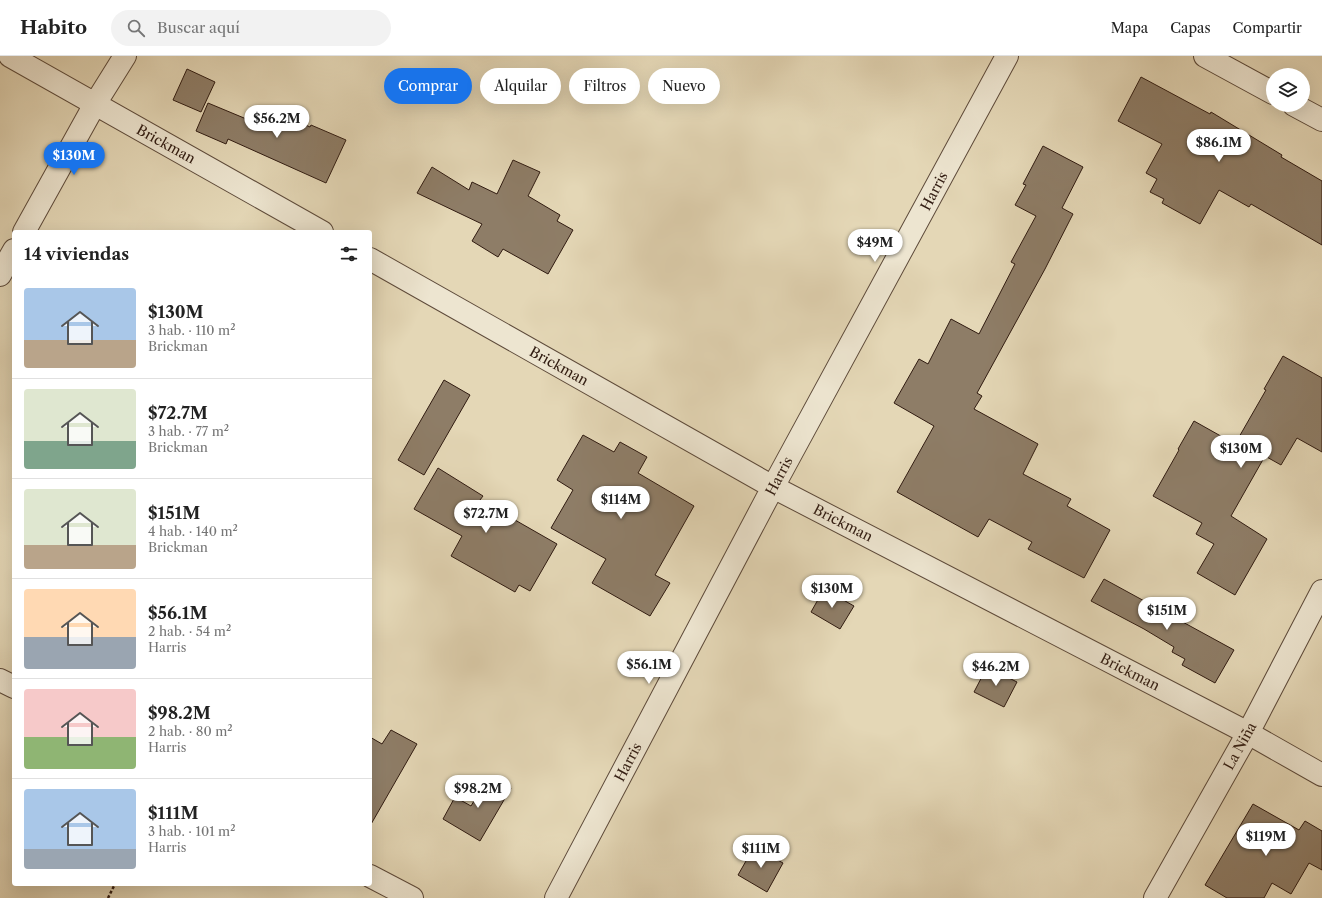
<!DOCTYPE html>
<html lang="es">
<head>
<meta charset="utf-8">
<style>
  body { margin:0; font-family:"Libre Caslon Text",serif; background:#f2f2f2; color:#222; height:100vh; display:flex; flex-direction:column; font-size:15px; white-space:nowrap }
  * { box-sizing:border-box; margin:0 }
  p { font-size:13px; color:#767676 }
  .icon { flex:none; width:22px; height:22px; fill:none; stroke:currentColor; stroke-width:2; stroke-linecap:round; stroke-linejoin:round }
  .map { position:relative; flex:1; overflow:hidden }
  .drawer { position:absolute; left:12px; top:174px; width:360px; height:656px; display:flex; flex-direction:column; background:#fff; border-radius:4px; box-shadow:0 4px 16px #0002 }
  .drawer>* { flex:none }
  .top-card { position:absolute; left:384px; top:12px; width:380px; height:36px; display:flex; gap:8px }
  .controls { position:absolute; left:1266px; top:12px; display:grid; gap:8px }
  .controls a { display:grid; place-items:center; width:44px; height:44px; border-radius:50%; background:#fff; box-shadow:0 4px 16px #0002; font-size:20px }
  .price { position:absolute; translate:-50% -34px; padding:0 9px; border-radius:14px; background:#fff; color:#222; font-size:13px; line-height:26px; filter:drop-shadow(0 1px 2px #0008) }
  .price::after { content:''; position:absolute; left:50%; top:24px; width:12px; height:9px; margin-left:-6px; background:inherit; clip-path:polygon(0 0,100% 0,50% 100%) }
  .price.on { background:#1a73e8; color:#fff }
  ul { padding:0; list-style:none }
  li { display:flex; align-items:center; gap:12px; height:100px; padding:0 12px }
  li+li { border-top:1px solid #e0e0e0 }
  li span { display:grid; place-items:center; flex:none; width:112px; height:80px; border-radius:4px; color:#555 }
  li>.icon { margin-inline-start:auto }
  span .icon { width:48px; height:48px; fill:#fffc; stroke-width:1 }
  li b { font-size:17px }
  h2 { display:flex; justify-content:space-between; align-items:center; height:48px; padding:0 12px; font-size:17px }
  .pill { padding:0 14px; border-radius:18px; background:#fff; box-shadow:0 4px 16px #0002; font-size:14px; line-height:36px }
  .pill.on { background:#1a73e8; color:#fff }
  header { display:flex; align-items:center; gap:24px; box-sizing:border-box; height:56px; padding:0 20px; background:#fff; border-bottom:1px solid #e0e0e0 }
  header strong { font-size:19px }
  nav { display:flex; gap:22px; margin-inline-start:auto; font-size:14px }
  .search { width:280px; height:36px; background:#f2f2f2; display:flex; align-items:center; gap:10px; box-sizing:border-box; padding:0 14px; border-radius:22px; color:#767676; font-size:15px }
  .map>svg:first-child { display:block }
  .building { fill:#8e7d67; stroke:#301b11 }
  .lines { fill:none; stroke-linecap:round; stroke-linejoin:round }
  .street-casing { stroke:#5d4a3a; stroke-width:24 }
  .path { stroke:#301b11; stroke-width:2.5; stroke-dasharray:3 2; stroke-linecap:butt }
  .street { stroke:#ede5d0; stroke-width:22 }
  .labels { text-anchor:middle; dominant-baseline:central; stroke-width:3.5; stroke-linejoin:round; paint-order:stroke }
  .street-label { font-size:14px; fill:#301b11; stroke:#ede5d0 }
</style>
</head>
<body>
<header>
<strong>Habito</strong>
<div class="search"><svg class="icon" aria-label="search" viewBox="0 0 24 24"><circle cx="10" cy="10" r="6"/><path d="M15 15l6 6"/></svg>Buscar aquí</div>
<nav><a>Mapa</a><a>Capas</a><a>Compartir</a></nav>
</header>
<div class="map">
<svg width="1322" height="842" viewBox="0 0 1322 842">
  <rect width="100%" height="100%" fill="#e4d7b6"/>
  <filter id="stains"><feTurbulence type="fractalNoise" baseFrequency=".005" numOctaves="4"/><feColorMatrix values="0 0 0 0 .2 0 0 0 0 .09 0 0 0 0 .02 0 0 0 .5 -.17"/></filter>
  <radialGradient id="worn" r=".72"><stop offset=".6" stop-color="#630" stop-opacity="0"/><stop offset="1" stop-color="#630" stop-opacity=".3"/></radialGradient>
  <path class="building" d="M187,13L215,26L201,56L173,44Z
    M1141,21L1210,58L1211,56L1282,99L1281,101L1322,125V189L1251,148L1249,151L1219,134L1200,168L1162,147L1164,143L1150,136L1157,123L1146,117L1162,88L1118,65Z
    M208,47L256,67L264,50L310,71L311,69L346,84L326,127L228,83L226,88L196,75Z
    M1043,90L1083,111L1062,152L1073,158L1045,213L977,337L982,340L974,353L1038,388L1023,418L1071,443L1067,450L1110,474L1084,522L1028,493L1032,486L989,463L978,481L897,436L934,370L894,347L919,303L928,308L951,263L979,278L1015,208L1011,206L1036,160L1015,149L1026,129L1023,128Z
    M513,104L540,116L528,140L560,159L557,165L573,174L548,218L503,193L498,201L472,185L482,168L417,137L432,111L469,134L472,126L497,138Z
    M1283,300L1322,322V396L1297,382L1281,409L1265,400L1231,460L1267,483L1235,539L1197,517L1214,488L1196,478L1202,467L1153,440L1179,394L1178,393L1194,365L1235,388L1266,334L1264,333Z
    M444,324L470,339L424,419L398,404Z
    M583,379L614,396L620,386L647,401L638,417L694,450L655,519L670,527L650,560L592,527L606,503L551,472L573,434L557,424Z
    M438,412L483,440L480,444L557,488L530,535L519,529L515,536L451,500L462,480L414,453Z
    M1104,523L1234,594L1215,627L1182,609L1185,603L1172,596L1174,591L1144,573L1091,545Z
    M824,533L854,550L840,573L811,556Z
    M987,611L1017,626L1004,651L974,636Z
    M391,674L417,688L370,770V681L382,688Z
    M489,720L511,732L480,785L443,763L455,741L471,750Z
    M1253,748L1299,774L1305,765L1322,775V814L1309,807L1291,838L1272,827L1264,842H1227L1205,829Z
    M754,791L783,807L767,836L738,819Z"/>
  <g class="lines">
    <g class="street-casing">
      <path id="street" d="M10,0L322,176
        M1205,0L1273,37
        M1294,49L1322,64
        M24,176L95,48L125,0
        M370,203L773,431L1248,677L1322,719
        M0,219L14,194
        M0,624L14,631
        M370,820L412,842
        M556,842L773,431L1007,0
        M1155,842L1248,677L1322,535"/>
    </g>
    <path class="path" d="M108,842L115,828"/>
    <use href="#street" class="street"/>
  </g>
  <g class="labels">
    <g class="street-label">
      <text transform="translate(166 88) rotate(29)">Brickman</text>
      <text transform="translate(934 135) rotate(-62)">Harris</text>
      <text transform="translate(559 310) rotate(29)">Brickman</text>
      <text transform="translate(779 420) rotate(-62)">Harris</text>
      <text transform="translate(843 467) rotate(27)">Brickman</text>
      <text transform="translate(1130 616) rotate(27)">Brickman</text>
      <text transform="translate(1240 690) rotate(-61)">La Niña</text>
      <text transform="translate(628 706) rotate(-62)">Harris</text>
    </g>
  </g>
  <rect width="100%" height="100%" filter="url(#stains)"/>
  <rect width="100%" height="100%" fill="url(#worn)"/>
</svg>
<div class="controls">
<a><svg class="icon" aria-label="layers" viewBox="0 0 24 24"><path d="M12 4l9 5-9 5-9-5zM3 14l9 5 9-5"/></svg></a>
</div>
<b class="price" style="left:277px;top:83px">$56.2M</b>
<b class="price" style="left:1219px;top:107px">$86.1M</b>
<b class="price on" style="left:74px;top:120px">$130M</b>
<b class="price" style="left:875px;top:207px">$49M</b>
<b class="price" style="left:1241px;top:413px">$130M</b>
<b class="price" style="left:621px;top:464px">$114M</b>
<b class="price" style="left:486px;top:478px">$72.7M</b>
<b class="price" style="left:832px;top:553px">$130M</b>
<b class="price" style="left:1167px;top:575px">$151M</b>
<b class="price" style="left:649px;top:629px">$56.1M</b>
<b class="price" style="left:996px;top:631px">$46.2M</b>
<b class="price" style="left:478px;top:753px">$98.2M</b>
<b class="price" style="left:1266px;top:801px">$119M</b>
<b class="price" style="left:761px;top:813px">$111M</b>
<div class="top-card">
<a class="pill on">Comprar</a>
<a class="pill">Alquilar</a>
<a class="pill">Filtros</a>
<a class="pill">Nuevo</a>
</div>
<section class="drawer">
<h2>14 viviendas<svg class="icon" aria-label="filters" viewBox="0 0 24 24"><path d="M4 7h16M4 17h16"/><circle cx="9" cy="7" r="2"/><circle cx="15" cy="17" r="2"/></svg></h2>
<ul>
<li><span style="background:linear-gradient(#a9c7e8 65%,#b9a48a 0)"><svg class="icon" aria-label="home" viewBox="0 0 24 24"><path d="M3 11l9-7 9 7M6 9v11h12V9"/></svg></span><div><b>$130M</b><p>3 hab. · 110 m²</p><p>Brickman</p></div></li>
<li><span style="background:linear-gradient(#dfe7d0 65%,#7fa58c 0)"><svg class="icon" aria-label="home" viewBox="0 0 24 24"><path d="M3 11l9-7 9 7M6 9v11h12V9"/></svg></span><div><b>$72.7M</b><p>3 hab. · 77 m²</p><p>Brickman</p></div></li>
<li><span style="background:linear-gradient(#dfe7d0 70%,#b9a48a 0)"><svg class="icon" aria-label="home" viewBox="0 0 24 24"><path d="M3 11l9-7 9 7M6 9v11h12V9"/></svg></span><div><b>$151M</b><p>4 hab. · 140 m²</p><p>Brickman</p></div></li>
<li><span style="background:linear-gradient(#ffd9b3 60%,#9aa5b1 0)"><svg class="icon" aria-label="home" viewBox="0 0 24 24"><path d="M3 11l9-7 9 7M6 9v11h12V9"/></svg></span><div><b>$56.1M</b><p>2 hab. · 54 m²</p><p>Harris</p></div></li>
<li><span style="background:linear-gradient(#f6c9c9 60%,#8fb573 0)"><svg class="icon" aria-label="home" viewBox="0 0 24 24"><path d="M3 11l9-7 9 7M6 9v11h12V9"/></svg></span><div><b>$98.2M</b><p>2 hab. · 80 m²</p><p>Harris</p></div></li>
<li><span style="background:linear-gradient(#a9c7e8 75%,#9aa5b1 0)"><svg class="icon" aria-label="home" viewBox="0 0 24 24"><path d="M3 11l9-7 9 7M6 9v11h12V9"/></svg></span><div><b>$111M</b><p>3 hab. · 101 m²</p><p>Harris</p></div></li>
</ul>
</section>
</div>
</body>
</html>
